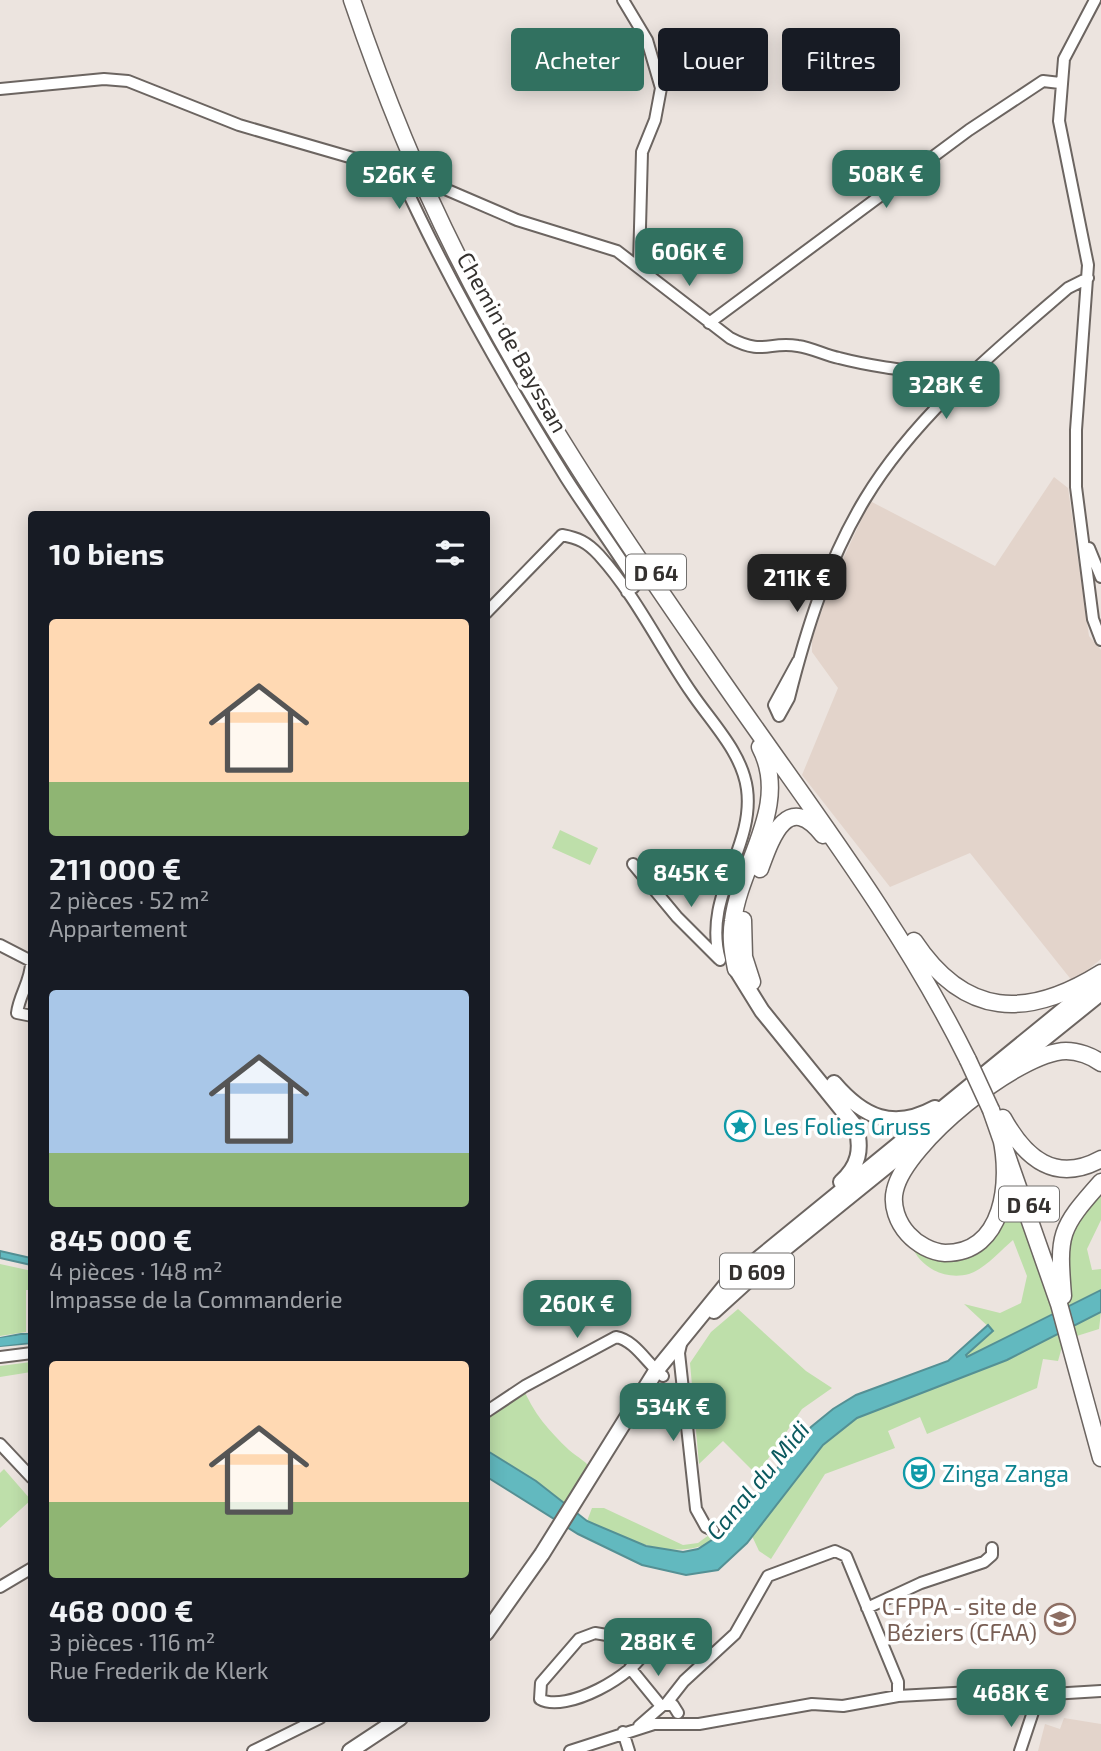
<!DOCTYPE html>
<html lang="fr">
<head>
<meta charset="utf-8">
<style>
  body { margin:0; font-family:"Exo 2",sans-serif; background:#242831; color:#f1f3f6; height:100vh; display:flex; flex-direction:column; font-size:26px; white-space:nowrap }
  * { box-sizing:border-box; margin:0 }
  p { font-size:23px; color:#9ea1a6 }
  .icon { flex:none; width:38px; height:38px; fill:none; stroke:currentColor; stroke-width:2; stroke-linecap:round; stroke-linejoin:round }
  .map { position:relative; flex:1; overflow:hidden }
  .sheet { position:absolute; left:28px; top:511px; width:462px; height:1211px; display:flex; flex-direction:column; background:#171b24; border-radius:7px; box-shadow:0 4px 18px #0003 }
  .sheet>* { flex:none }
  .guide { position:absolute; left:511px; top:28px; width:485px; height:63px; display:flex; gap:14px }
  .price { position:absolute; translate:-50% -60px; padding:0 16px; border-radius:14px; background:#317160; color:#fff; font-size:23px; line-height:46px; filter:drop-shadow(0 2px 4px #0008) }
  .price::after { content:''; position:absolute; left:50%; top:42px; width:21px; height:16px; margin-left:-10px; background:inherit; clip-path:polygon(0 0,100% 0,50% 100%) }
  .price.active { background:#222; color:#fff }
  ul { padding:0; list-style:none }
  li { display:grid; align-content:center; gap:14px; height:371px; padding:0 21px }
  li span { display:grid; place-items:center; height:217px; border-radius:7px; color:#555 }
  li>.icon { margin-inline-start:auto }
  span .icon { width:126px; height:126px; fill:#fffc; stroke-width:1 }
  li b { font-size:30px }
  h2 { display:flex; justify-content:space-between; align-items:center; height:84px; padding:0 21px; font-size:30px }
  .pill { padding:0 24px; border-radius:7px; background:#171b24; box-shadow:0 4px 18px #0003; font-size:24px; line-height:63px }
  .pill.active { background:#317160; color:#fff }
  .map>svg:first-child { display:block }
  .built { fill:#e3d4cb }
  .green { fill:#bedfaa }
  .water { fill:#62b9bf; stroke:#549094; stroke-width:2 }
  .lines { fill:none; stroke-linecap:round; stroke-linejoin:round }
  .canal { stroke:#62b9bf; stroke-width:8 }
  .minor-casing { stroke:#6c6561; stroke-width:14 }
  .major-casing { stroke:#6c6561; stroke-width:18 }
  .highway-casing { stroke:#6c6561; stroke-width:19 }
  .minor { stroke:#fff; stroke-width:10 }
  .major { stroke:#fff; stroke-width:14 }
  .highway { stroke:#fff; stroke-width:16 }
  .highway-bridge-casing { stroke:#6c6561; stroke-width:19; stroke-linecap:butt }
  .highway-bridge { stroke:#fff; stroke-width:16 }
  .labels { text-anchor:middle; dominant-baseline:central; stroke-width:7; stroke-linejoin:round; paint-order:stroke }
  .shield { fill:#fff; stroke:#716f6d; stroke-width:2 }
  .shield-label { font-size:21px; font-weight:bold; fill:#34312f }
  .street-label { font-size:23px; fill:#34312f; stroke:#fff }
  .culture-label { font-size:23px; fill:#0d838f; stroke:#fff; text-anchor:start }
  .education-label { font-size:23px; fill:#785e54; stroke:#fff; text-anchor:end }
  .water-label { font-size:24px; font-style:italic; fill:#0c5a5f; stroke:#fff }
</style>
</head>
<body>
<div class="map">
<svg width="1101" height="1751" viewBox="0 0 1101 1751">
  <rect width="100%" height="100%" fill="#ece4df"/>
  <path class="built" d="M1054,477L1068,488L1089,636L1101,650V959L1073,982L970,853L890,887L802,775L838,688L812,652V639L830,587L870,501L995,566Z
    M1064,1718L1101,1724V1751H1038L1045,1724L1060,1729Z"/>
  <path class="green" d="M560,830L598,848L590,865L552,848Z
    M1101,1182V1220L1087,1249L1092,1270L1101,1269V1290L1066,1308L1060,1248Z
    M1020,1201L1059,1304L1054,1315L967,1357L965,1355L993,1331L964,1304L1000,1313L1021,1303L1027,1276L1013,1240C1001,1250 985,1269 969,1274C946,1280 923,1269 913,1249L942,1257L970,1256L1008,1208Z
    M0,1264L32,1271L31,1290H26V1332L0,1336Z
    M738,1309L806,1371L832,1388L802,1409L757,1475L723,1441L699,1464L690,1363L711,1332Z
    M1101,1312L1099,1329L1064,1340L1058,1361L1043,1359L1037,1388L927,1434L920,1417L888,1431L895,1448L825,1474L771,1559L759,1551L752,1536L823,1445L857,1418L1007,1360Z
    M31,1362V1372L0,1377V1366Z
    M523,1387C532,1412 550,1432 569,1450C578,1458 587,1461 593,1472L576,1500L564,1504L536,1481L487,1450V1412Z
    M4,1469L31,1500L0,1528V1473Z
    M592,1508H604L683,1545L698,1543L709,1535L715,1541C671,1562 628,1540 587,1521Z"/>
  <path class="water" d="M0,1251L31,1258V1265L0,1258Z
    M1101,1290V1312L1007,1360L857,1418L823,1445L747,1543L718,1570L686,1575L642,1565L578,1534L487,1477L486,1450L536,1481L587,1521L646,1546L683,1552L698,1549L727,1530L811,1427L833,1409L856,1395L948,1361L988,1325L993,1331L966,1355L967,1357Z
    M21,1334H31V1343L0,1346V1338Z"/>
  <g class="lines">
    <path class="canal" d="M0,1342L32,1338"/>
    <g class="minor-casing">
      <path id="minor" d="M623,0L647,40L661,88L655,120L642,152L639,265
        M1095,0L1064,59L1059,121L1088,265L1076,430V487L1093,619L1101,640
        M0,89L104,79L128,81L239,125L377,165L400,175C447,279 506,381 566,478C587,511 610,542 631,575L634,587L627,592
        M427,190L438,186L517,220L617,251L730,338C764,356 768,341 798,346C812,348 825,355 839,358C881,369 925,372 968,378
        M709,323L969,130L1043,81L1060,83
        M1089,548L1101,577
        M486,613L562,535C578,538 587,542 599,555C636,596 660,647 691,692C711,722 742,752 747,789C755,848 702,896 720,960
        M798,661L774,705L779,716L789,698C806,630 828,560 865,499C915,416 995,351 1068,288L1088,278
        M633,864L677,917L719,959
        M0,945L31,961C32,979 19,995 17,1013L32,1016
        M682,1340L679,1353L696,1509L706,1527L713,1530
        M0,1357L32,1353
        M486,1412L525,1386L616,1337C635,1340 648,1365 663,1376
        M0,1444L32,1478
        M0,1587L32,1568
        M867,1608L921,1583L984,1562L992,1555V1548
        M595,1633L642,1641L646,1649C636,1675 565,1714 540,1699L541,1683L579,1639Z
        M630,1668L661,1706
        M666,1704L684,1681L735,1634L768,1576L835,1551L846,1556L898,1682V1696
        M639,1726L663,1705H673L678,1713
        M623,1732L629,1751
        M253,1751L320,1718
        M570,1751L654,1724H699L812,1704L843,1706L898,1696L1028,1689L1035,1695L1101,1691
        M1020,1751L1036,1703L1035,1695"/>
    </g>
    <g class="major-casing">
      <path id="major" d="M736,969L762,1011L856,1127C862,1149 859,1166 841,1182
        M1008,1068L1101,993
        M834,1083C863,1117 893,1131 935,1108
        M714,1311L767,1263L924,1136
        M486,1633L542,1554L656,1371L726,1285L1101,979
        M350,1751L400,1718"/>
    </g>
    <g class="highway-casing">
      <path id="highway" d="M352,0C382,88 416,174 458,257C528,397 616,528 705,656C795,788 897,916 968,1060
        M760,869C771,839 787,790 823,835
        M743,920L744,957L752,982
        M914,941C965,1018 1027,1019 1101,973
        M736,969C733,953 730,938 733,921C740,863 791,806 760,747
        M991,1110L1059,1304L1101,1458
        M1003,1118C1025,1158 1055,1184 1101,1159
        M1001,1137C1011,1180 1005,1253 945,1253C931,1252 917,1244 908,1234C898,1223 891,1206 895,1190C905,1144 1018,1052 1066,1051C1078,1051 1092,1056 1101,1063
        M1063,1296C1058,1234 1059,1229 1101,1182"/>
    </g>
    <use href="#minor" class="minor"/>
    <use href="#major" class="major"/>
    <use href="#highway" class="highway"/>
    <g class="highway-bridge-casing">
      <path id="highway-bridge" d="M968,1060L991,1110"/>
    </g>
    <use href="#highway-bridge" class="highway-bridge"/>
  </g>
  <defs>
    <g id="sight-ring" transform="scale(1.575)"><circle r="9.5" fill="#fff" stroke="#0f9aa8" stroke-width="1.5"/><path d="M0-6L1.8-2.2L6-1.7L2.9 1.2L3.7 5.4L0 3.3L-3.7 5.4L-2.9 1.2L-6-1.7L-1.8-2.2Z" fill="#0f9aa8"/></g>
    <g id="theatre-ring" transform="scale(1.575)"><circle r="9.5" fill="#fff" stroke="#0f9aa8" stroke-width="1.5"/><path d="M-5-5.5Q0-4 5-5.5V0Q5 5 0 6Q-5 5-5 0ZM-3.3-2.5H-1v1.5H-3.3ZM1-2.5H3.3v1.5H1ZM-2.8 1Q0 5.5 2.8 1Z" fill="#0f9aa8"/></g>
    <g id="school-ring" transform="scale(1.575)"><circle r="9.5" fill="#fff" stroke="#8d6e63" stroke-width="1.5"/><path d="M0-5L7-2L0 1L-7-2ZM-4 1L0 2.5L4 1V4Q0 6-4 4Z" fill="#8d6e63"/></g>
  </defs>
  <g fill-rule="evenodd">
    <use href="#sight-ring" x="740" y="1126"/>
    <use href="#theatre-ring" x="919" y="1473"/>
    <use href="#school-ring" x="1060" y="1619"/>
  </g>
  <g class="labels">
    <g class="shield">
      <rect x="626" y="554.5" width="60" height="35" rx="5"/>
      <rect x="999" y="1186.5" width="60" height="35" rx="5"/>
      <rect x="720" y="1253.5" width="74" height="35" rx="5"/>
    </g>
    <g class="shield-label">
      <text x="656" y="572">D 64</text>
      <text x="1029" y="1204">D 64</text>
      <text x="757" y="1271">D 609</text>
    </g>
    <g class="street-label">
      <text transform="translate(513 342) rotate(61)">Chemin de Bayssan</text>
    </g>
    <g class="culture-label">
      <text x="763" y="1126">Les Folies Gruss</text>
      <text x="942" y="1473">Zinga Zanga</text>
    </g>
    <g class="education-label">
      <text x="1037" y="1606">CFPPA - site de<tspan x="1037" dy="26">Béziers (CFAA)</tspan></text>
    </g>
    <g class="water-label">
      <text transform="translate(757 1480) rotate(-50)">Canal du Midi</text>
    </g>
  </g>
</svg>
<b class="price" style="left:886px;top:210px">508K €</b>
<b class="price" style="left:399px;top:211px">526K €</b>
<b class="price" style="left:689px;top:288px">606K €</b>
<b class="price" style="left:946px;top:421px">328K €</b>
<b class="price active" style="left:797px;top:614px">211K €</b>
<b class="price" style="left:691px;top:909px">845K €</b>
<b class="price" style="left:577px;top:1340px">260K €</b>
<b class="price" style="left:673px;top:1443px">534K €</b>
<b class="price" style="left:658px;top:1678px">288K €</b>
<b class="price" style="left:1011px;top:1729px">468K €</b>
<div class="guide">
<a class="pill active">Acheter</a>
<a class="pill">Louer</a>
<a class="pill">Filtres</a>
</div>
<section class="sheet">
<h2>10 biens<svg class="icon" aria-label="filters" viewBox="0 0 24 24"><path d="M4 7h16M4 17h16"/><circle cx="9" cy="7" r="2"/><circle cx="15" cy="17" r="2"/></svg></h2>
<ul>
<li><span style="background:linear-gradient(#ffd9b3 75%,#8fb573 0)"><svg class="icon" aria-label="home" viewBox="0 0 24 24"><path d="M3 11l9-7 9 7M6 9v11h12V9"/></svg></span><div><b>211 000 €</b><p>2 pièces · 52 m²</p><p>Appartement</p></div></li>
<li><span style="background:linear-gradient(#a9c7e8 75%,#8fb573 0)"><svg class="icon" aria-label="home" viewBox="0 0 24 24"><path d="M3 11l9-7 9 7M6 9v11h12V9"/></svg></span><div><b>845 000 €</b><p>4 pièces · 148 m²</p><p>Impasse de la Commanderie</p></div></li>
<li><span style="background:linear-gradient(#ffd9b3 65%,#8fb573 0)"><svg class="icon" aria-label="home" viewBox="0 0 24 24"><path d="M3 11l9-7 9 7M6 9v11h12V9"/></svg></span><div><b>468 000 €</b><p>3 pièces · 116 m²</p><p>Rue Frederik de Klerk</p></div></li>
</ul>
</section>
</div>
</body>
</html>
